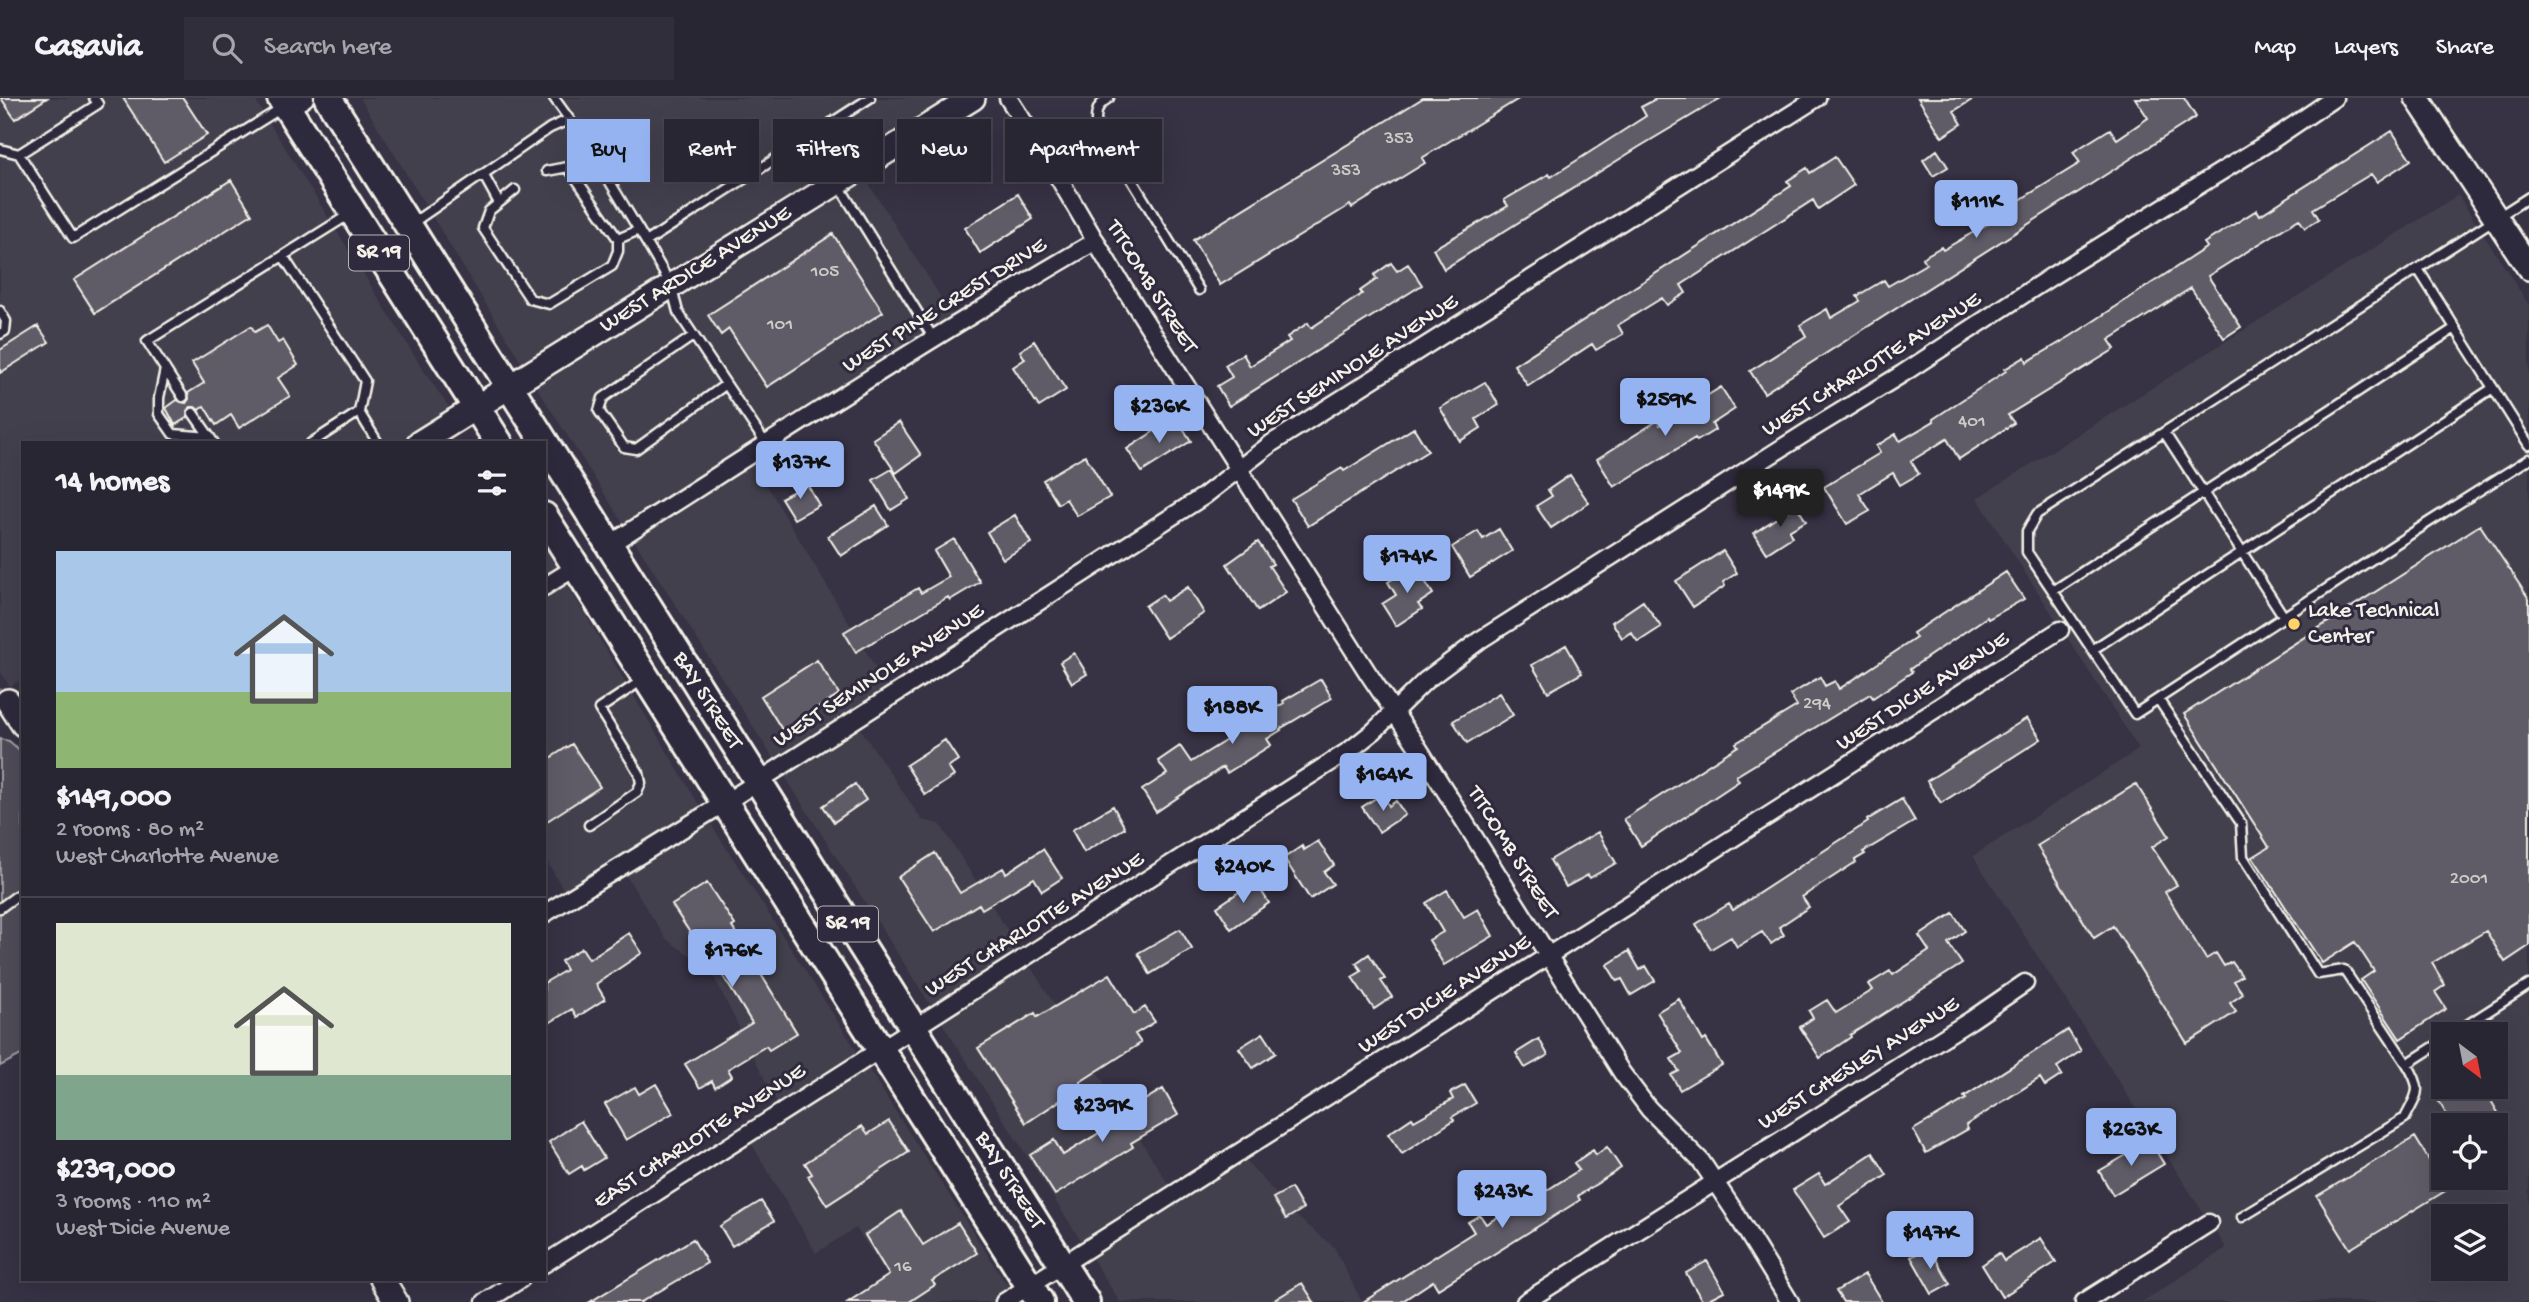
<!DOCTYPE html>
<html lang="en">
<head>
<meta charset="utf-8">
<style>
  body { margin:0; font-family:"Gochi Hand",sans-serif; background:#312e3b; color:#f1f3f6; height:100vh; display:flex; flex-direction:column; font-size:26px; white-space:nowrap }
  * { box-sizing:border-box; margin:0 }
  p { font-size:23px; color:#a5a5ac }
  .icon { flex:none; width:38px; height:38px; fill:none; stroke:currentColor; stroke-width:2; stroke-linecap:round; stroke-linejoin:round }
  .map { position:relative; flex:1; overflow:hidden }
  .panel { position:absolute; left:21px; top:343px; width:525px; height:840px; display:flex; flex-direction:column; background:#292633; border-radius:0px; box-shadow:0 7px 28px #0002,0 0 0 2px #45434e }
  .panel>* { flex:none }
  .hud { position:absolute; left:567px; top:21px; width:665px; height:63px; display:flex; gap:14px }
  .needle { width:46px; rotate:148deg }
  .tools { position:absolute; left:2431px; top:924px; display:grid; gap:14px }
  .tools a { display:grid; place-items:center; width:77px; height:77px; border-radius:0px; background:#292633; box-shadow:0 7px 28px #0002,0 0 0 2px #45434e; font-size:35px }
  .price { position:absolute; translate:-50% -60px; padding:0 16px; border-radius:7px; background:#95b2f1; color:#111; font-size:23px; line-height:46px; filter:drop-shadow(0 2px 4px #0008) }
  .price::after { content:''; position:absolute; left:50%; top:42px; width:21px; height:16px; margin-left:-10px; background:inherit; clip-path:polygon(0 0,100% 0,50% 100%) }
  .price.active { background:#222; color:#fff }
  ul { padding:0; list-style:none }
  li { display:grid; align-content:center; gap:14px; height:371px; padding:0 35px }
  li+li { border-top:2px solid #45434e }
  li span { display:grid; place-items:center; height:217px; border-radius:0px; color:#555 }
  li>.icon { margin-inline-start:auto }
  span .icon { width:126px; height:126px; fill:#fffc; stroke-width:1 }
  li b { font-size:30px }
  h2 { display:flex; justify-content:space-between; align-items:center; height:84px; padding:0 35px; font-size:30px }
  .pill { padding:0 24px; border-radius:0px; background:#292633; box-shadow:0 7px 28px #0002,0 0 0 2px #45434e; font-size:24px; line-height:63px }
  .pill.active { background:#95b2f1; color:#111 }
  header { display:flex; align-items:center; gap:42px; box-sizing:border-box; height:98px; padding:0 35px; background:#292633; border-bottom:2px solid #45434e }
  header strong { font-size:33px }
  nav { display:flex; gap:38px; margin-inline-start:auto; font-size:24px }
  .search { width:490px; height:63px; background:#312e3b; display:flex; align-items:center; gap:18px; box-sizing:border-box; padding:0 24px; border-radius:0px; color:#a5a5ac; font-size:26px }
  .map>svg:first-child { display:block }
  .built { fill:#433f4e; fill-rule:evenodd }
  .green { fill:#504b59; stroke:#a29ea0; stroke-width:2 }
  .building { fill:#5f5c67; stroke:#f4f1e8; stroke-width:2 }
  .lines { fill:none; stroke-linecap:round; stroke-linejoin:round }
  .lane-casing { stroke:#f4f1e8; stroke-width:13 }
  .street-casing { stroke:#f4f1e8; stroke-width:21 }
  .secondary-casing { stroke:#f4f1e8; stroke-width:28 }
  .primary-casing { stroke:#f4f1e8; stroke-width:32 }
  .lane { stroke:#2f2a3d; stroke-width:8 }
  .street { stroke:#2f2a3d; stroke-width:16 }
  .secondary { stroke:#2f2a3d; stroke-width:23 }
  .primary { stroke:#2f2a3d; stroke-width:26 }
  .poi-dot { fill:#ffd166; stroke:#2f2a3d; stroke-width:2.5 }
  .labels { text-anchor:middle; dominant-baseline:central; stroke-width:6; stroke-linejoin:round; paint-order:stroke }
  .number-label { font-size:19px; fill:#cfccc8 }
  .shield { fill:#2f2a3d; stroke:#b9b5b5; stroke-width:2 }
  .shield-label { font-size:21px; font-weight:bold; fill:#f4f1e8 }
  .street-label { font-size:23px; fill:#f4f1e8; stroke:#2f2a3d }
  .poi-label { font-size:23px; fill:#f4f1e8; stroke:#2f2a3d; text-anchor:start }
</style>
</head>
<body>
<header>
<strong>Casavia</strong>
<div class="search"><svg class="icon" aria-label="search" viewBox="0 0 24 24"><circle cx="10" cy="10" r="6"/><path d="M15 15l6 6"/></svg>Search here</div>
<nav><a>Map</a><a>Layers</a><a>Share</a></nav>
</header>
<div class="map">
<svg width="2529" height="1204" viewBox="0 0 2529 1204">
  <rect width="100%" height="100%" fill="#373244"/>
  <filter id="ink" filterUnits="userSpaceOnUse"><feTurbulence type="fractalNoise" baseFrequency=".0143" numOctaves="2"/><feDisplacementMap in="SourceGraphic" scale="14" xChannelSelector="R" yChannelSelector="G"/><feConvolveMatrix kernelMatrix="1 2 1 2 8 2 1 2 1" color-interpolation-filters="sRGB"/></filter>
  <g filter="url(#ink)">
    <path class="built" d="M0,0H254L426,276L451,312L398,345H23V580L10,589L0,573Z
      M360,0H951L523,267Z
      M865,80L960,229L753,364L889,592L851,617L922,722L940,726L1169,1087L1244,1060L1294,1116L1334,1149L1362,1204H1120L535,287Z
      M2458,97L2529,207V1204H2142L2226,1150L1973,758L2139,651L1977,400ZM2443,936H2496V989H2443ZM2443,1027H2496V1080H2443ZM2443,1118H2496V1171H2443Z
      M544,448L704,715L1018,1204H905L856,1130L816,1155L747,1038L780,1012L710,871L666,841L620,768L564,793L544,758Z"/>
    <path class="green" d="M0,641L9,643L23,655V956L0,968Z"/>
    <path class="building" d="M1,0H47L15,21Z
      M123,0H183L207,37L164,64Z
      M1423,0H1520L1422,60L1425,65L1352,110L1350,107L1220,187L1193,142Z
      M1658,0H1721L1639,49L1444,171L1433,151L1508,108L1504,102L1549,76L1551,79L1646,18L1641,9Z
      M1918,0H1975L1954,13L1962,26L1942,39Z
      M2135,0H2184L2196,19L1764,295L1750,273L1806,238L1800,227L1827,211L1831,220L1860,203L1857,198L1884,182L1888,188L1926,166L1922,160L1941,149L1943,152L1994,122L1992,119L2080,65L2073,54L2110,31L2117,41L2148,20Z
      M2392,33L2411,62L2377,84L2371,76L2313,111L2319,121L2305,130L2299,121L2208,178L2241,229L2224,240L2191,190L2109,242L2115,251L2008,317L2014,325L1959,361L1947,341L1911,363L1919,376L1900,387L1893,375L1859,396L1870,413L1847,426L1824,389L1880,355L1876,348L1896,336L1900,343L1934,323L1933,321L2006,273L2005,271L2025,259L2027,264L2071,238L2207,149L2204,145L2257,112L2260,117Z
      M1937,52L1948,69L1933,78L1923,62Z
      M1835,59L1854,87L1818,111L1813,102L1681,187L1686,195L1667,207L1662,200L1618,227L1623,236L1596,252L1592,246L1528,288L1514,267L1791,88L1787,83L1807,70L1810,75Z
      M231,82L252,116L95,215L74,182Z
      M1018,96L1033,121L980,155L965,130Z
      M833,136L883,214L767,289L729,231L721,237L708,217Z
      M1391,165L1397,173L1408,166L1422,187L1229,308L1217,288L1232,279L1225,267L1243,256L1250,268L1290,243L1287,239L1308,225L1311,230L1362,196L1360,193L1377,181L1374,177Z
      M267,227L278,245L283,242L298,267L278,280L290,298L239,330L231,317L216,327L204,308L199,312L195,309H190L187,313L188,319L175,327L166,310L177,302L186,305L189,301L188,295L204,285L192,265L251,228L255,234Z
      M38,228L49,244L0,275V252Z
      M1034,243L1066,292L1039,309L1013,269L1025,261L1020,253Z
      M1485,284L1499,307L1476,321L1481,330L1460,343L1440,310Z
      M1721,289L1735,311L1712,326L1715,332L1697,343L1695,340L1614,389L1597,361L1657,323L1660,327Z
      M1176,319L1191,343L1142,374L1127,351Z
      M899,324L921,357L896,375L873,341Z
      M1414,330L1428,353L1308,428L1291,401L1342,370L1344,373Z
      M1085,357L1110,399L1077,418L1066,401L1058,406L1043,382Z
      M892,371L909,401L891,412L873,382Z
      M1570,377L1589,405L1551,430L1536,408L1552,398L1548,392Z
      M807,386L819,407L794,421L781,400Z
      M1796,407L1806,423L1789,433L1792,439L1767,455L1754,435Z
      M876,408L888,427L841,458L828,438Z
      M1015,417L1031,445L1003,461L987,434Z
      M2480,427L2529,501V848L2505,864L2486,833L2432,865L2445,887L2435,894L2446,911L2400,941L2361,882L2374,873L2355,844L2322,865L2253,759L2269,749L2184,616Z
      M1499,431L1512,453L1470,479L1452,449L1478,433L1483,441Z
      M954,441L980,484L950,502L948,499L856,554L844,534L918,490L921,495L949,479L934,453Z
      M1258,444L1273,466L1269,468L1286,494L1258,513L1227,466Z
      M1723,453L1737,475L1723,484L1725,488L1693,509L1676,483Z
      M1415,467L1433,496L1418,506L1422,511L1396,528L1382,506L1396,497L1388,484Z
      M2006,474L2024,501L1988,521L1987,519L1910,571L1912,574L1873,600L1870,596L1736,678L1739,683L1641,748L1624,721L1738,648L1736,645L1797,608L1790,597L1820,579L1825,588L1835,583L1839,591L1916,540L1913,535Z
      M1188,489L1204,515L1166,540L1145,508L1162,497L1166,503Z
      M1643,503L1661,529L1638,544L1631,534L1622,540L1612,524Z
      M1566,547L1582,575L1548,594L1532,567Z
      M1074,555L1087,576L1072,585L1060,564Z
      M817,562L839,596L783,633L761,598Z
      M1321,581L1332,600L1280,631L1281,632L1267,641L1271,647L1227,675L1223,669L1156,714L1142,692L1167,676L1158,663L1180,648L1191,664L1233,638L1226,627L1253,610L1260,620L1284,605L1283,603Z
      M1499,595L1513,617L1467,645L1453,623Z
      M2027,620L2041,641L1941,705L1927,683Z
      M945,642L958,662L948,669L954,678L925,697L906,667Z
      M572,646L600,689L544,725V664Z
      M855,686L866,702L834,724L823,708Z
      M2136,686L2169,738L2152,749L2177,787L2165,794L2206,861L2216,855L2224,868L2232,864L2242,878L2234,883L2243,896L2230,905L2236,914L2187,945L2113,828L2094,840L2037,748Z
      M1382,696L1389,708L1396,703L1405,717L1379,734L1362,709Z
      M1902,701L1915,723L1863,754L1865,756L1855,762L1856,764L1802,799L1809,809L1779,829L1784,837L1771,846L1762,834L1737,849L1731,839L1711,851L1696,826L1729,806L1733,812L1868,724L1867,722Z
      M1113,708L1125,730L1084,754L1072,732Z
      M1598,734L1616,765L1590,780L1588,777L1566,789L1550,762Z
      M1318,743L1334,767L1324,774L1333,786L1310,801L1284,760L1302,748L1304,752Z
      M1043,751L1062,780L1042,793L1034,780L982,811L979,806L934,834L898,779L935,755L960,795L1003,770L1006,775Z
      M1255,783L1269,805L1231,831L1217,809Z
      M707,785L735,827L732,829L797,935L769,952L766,948L728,971L732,978L715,989L712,983L700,990L685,966L752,925L704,847L700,850L672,807Z
      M1447,792L1464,819L1478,811L1493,838L1444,867L1429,842L1443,834L1426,805Z
      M1953,815L1965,833L1948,845L1962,866L1850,937L1851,939L1820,960L1800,929L1813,920L1809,913L1827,902L1836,915L1873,892L1869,886L1890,873L1893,877L1929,853L1919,838Z
      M1180,831L1192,851L1150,876L1138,855Z
      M629,835L642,855L596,886L605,901L577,919L572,911L544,928V885L566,872L561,863L582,850L589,861Z
      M1629,853L1640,872L1646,868L1655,883L1631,897L1622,881L1617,883L1607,867Z
      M1369,856L1385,881L1381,883L1392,899L1374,911L1352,879L1362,873L1356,865Z
      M1110,876L1134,916L1145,909L1155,924L1135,936L1141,945L1080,984L1082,988L1026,1025L978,950L1035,915L1037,919Z
      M1679,901L1703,943L1706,941L1722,967L1680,992L1671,977L1679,973L1671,961L1682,955L1657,914Z
      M2068,932L2081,953L2057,969L2062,977L2045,988L2040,980L1966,1027L1968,1031L1926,1055L1913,1032L1966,1001L1964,999Z
      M1263,935L1276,955L1253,970L1239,950Z
      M1539,941L1548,957L1525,970L1516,955Z
      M656,986L673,1015L626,1042L605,1006L635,989L639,996Z
      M1465,987L1476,1005L1452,1019L1454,1022L1402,1056L1388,1036L1412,1020L1414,1023L1453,1001L1450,995Z
      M2479,989H2483L2500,1018L2485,1027H2453L2436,999L2450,992L2456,1002Z
      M1163,991L1178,1017L1131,1045L1133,1049L1055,1097L1030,1057L1054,1042L1063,1057L1133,1014L1130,1011Z
      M581,1023L604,1060L584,1072L582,1068L569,1076L549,1044Z
      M889,1023L909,1054L827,1107L808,1078L812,1076L805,1065L862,1028L868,1036Z
      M2415,1039L2447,1092L2350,1151L2317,1098Z
      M2150,1043L2164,1066L2113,1097L2099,1073Z
      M1607,1049L1621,1070L1578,1098L1580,1102L1438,1191L1433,1183L1401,1204H1363L1474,1134L1468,1124L1480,1117L1486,1126L1513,1110L1514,1113L1579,1072L1574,1065L1593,1052L1596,1057Z
      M1873,1055L1887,1077L1839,1108L1850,1124L1824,1140L1793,1092L1819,1076L1825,1086Z
      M1291,1090L1303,1111L1286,1121L1273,1100Z
      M761,1103L774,1123L732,1148L720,1128Z
      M901,1113L923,1147L958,1125L977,1155L932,1183L935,1187L909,1204H848L889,1177L865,1137Z
      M2041,1140L2056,1164L2002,1199L1982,1167L1999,1155L2004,1163Z
      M693,1141L707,1165L641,1204H590Z
      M1929,1149L1950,1186L1932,1196L1911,1159Z
      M1707,1163L1724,1193L1703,1204L1686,1175Z
      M1865,1176L1882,1204H1843L1836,1193Z
      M1302,1185L1314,1204H1271Z"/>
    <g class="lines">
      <g class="lane-casing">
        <path id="lane" d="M94,0L98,6L19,56L73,140L283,9
          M554,0L587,46L646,144L671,187L678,214L766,346
          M1109,0C1099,6 1096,11 1096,23L1199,192
          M0,51L19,56
          M547,73L568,69L618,141L639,132
          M483,76L499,105
          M838,86L934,241
          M515,92L489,113L483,130L530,201L549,206L612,168L618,153V141
          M2529,99L2037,416L2027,433V454L2135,616L2429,424L2529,361
          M411,126L550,30L568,22
          M646,144L870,0
          M283,158L365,283L359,314L378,345
          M2418,171L2529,347
          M0,213L6,223L5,233L0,236
          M693,238L603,300L599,313L624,349L636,351L725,287
          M165,271L159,300V316L173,336L210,339
          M183,299L147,243L350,116
          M193,315L214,345
          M2164,334L2284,519
          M311,345L359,314
          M2053,493L2455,230
          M2092,552L2493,290
          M2158,601L2241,725L2243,759L2318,876L2344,872L2407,966
          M589,727L637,694L641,685L639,675L599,611L644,581
          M0,810L23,793
          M2453,936L2529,887
          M2242,1119L2405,1020C2418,995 2423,992 2407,966L2443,943"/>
      </g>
      <g class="street-casing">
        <path id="street" d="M1008,0L1044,55L1109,166L1368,575L1419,651L1622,975L1649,1011L1701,1063L1733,1111L1790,1204
          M288,11L305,0
          M609,447C770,344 930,239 1096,143
          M544,489L576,469
          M544,816L726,704L1204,398L1272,345L1817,0
          M544,1166L1350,652L1374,633L1425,583L1480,542L1807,334L1902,276L2052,178L2269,44L2334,0
          M485,1204L521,1181
          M1004,1204L2060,532
          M1525,1204L1971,922L2025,885
          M2084,1204L2209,1125"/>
      </g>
      <g class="secondary-casing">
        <path id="secondary" d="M2417,0L2529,170
          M419,345L973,0
          M8,603L23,626
          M382,1181L396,1204"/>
      </g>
      <g class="primary-casing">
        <g id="primary">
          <path d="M281,0L499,345"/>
          <path id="s1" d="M328,0L1086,1204"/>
          <path d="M544,418L1040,1204"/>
        </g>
      </g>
      <use href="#lane" class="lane"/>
      <use href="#street" class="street"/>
      <use href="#secondary" class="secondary"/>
      <use href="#primary" class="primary"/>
    </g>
  </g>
  <circle class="poi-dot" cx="2294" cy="526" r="7"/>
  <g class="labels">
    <g class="number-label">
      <text x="1399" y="41">353</text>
      <text x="1346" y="73">353</text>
      <text x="825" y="174">105</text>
      <text x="780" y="227">101</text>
      <text x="1972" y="324">401</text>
      <text x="1817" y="606">294</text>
      <text x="2469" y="781">2001</text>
      <text x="903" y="1169">16</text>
    </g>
    <g class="shield">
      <rect x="349" y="137.5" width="60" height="35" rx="5"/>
      <rect x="818" y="808.5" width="60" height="35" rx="5"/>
    </g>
    <g class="shield-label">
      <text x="379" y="155">SR 19</text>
      <text x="848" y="826">SR 19</text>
    </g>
    <g class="street-label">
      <text transform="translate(696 172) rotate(-32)">WEST ARDICE AVENUE</text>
      <text transform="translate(1151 189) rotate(58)">TITCOMB STREET</text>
      <text transform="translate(945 208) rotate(-32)">WEST PINE CREST DRIVE</text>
      <text transform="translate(1872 267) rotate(-32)">WEST CHARLOTTE AVENUE</text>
      <text transform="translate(1353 269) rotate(-33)">WEST SEMINOLE AVENUE</text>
      <text transform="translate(879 578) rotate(-33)">WEST SEMINOLE AVENUE</text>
      <text transform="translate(1923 594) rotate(-33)">WEST DICIE AVENUE</text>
      <text stroke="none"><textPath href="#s1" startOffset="712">BAY STREET</textPath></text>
      <text transform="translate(1512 755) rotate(58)">TITCOMB STREET</text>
      <text transform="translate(1035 827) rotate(-32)">WEST CHARLOTTE AVENUE</text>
      <text transform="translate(1445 897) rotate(-33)">WEST DICIE AVENUE</text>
      <text transform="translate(1859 966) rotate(-32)">WEST CHESLEY AVENUE</text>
      <text transform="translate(700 1039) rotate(-33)">EAST CHARLOTTE AVENUE</text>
      <text stroke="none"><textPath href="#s1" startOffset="1279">BAY STREET</textPath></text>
    </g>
    <g class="poi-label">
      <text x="2308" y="513">Lake Technical<tspan x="2308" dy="26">Center</tspan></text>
    </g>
  </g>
</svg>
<div class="tools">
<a><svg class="needle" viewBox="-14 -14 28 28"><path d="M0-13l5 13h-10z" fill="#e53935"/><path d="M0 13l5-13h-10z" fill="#a5a5ac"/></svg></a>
<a><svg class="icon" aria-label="locate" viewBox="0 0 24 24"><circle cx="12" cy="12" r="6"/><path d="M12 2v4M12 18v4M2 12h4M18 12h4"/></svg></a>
<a><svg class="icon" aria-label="layers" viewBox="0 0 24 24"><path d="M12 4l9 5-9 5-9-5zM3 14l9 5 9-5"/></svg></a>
</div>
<b class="price" style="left:1976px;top:142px">$111K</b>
<b class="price" style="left:1665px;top:340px">$259K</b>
<b class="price" style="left:1159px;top:347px">$236K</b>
<b class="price" style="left:800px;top:403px">$137K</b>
<b class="price active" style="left:1780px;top:431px">$149K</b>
<b class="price" style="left:1407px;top:497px">$174K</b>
<b class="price" style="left:1232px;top:648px">$188K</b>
<b class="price" style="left:1383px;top:715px">$164K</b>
<b class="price" style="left:1243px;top:807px">$240K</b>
<b class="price" style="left:732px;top:891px">$176K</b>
<b class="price" style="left:1102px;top:1046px">$239K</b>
<b class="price" style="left:2131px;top:1070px">$263K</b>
<b class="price" style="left:1502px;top:1132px">$243K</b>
<b class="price" style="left:1930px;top:1173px">$147K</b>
<div class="hud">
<a class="pill active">Buy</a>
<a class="pill">Rent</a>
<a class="pill">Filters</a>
<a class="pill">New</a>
<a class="pill">Apartment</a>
</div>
<section class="panel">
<h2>14 homes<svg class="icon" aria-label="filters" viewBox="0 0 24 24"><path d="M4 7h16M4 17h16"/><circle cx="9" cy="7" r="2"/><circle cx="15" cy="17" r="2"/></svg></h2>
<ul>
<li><span style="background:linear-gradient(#a9c7e8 65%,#8fb573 0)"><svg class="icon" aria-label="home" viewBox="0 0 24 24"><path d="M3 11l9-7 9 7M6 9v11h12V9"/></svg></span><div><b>$149,000</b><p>2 rooms · 80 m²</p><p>West Charlotte Avenue</p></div></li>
<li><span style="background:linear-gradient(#dfe7d0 70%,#7fa58c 0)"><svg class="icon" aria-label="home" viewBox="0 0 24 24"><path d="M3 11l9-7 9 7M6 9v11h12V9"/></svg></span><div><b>$239,000</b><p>3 rooms · 110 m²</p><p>West Dicie Avenue</p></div></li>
</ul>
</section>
</div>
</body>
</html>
